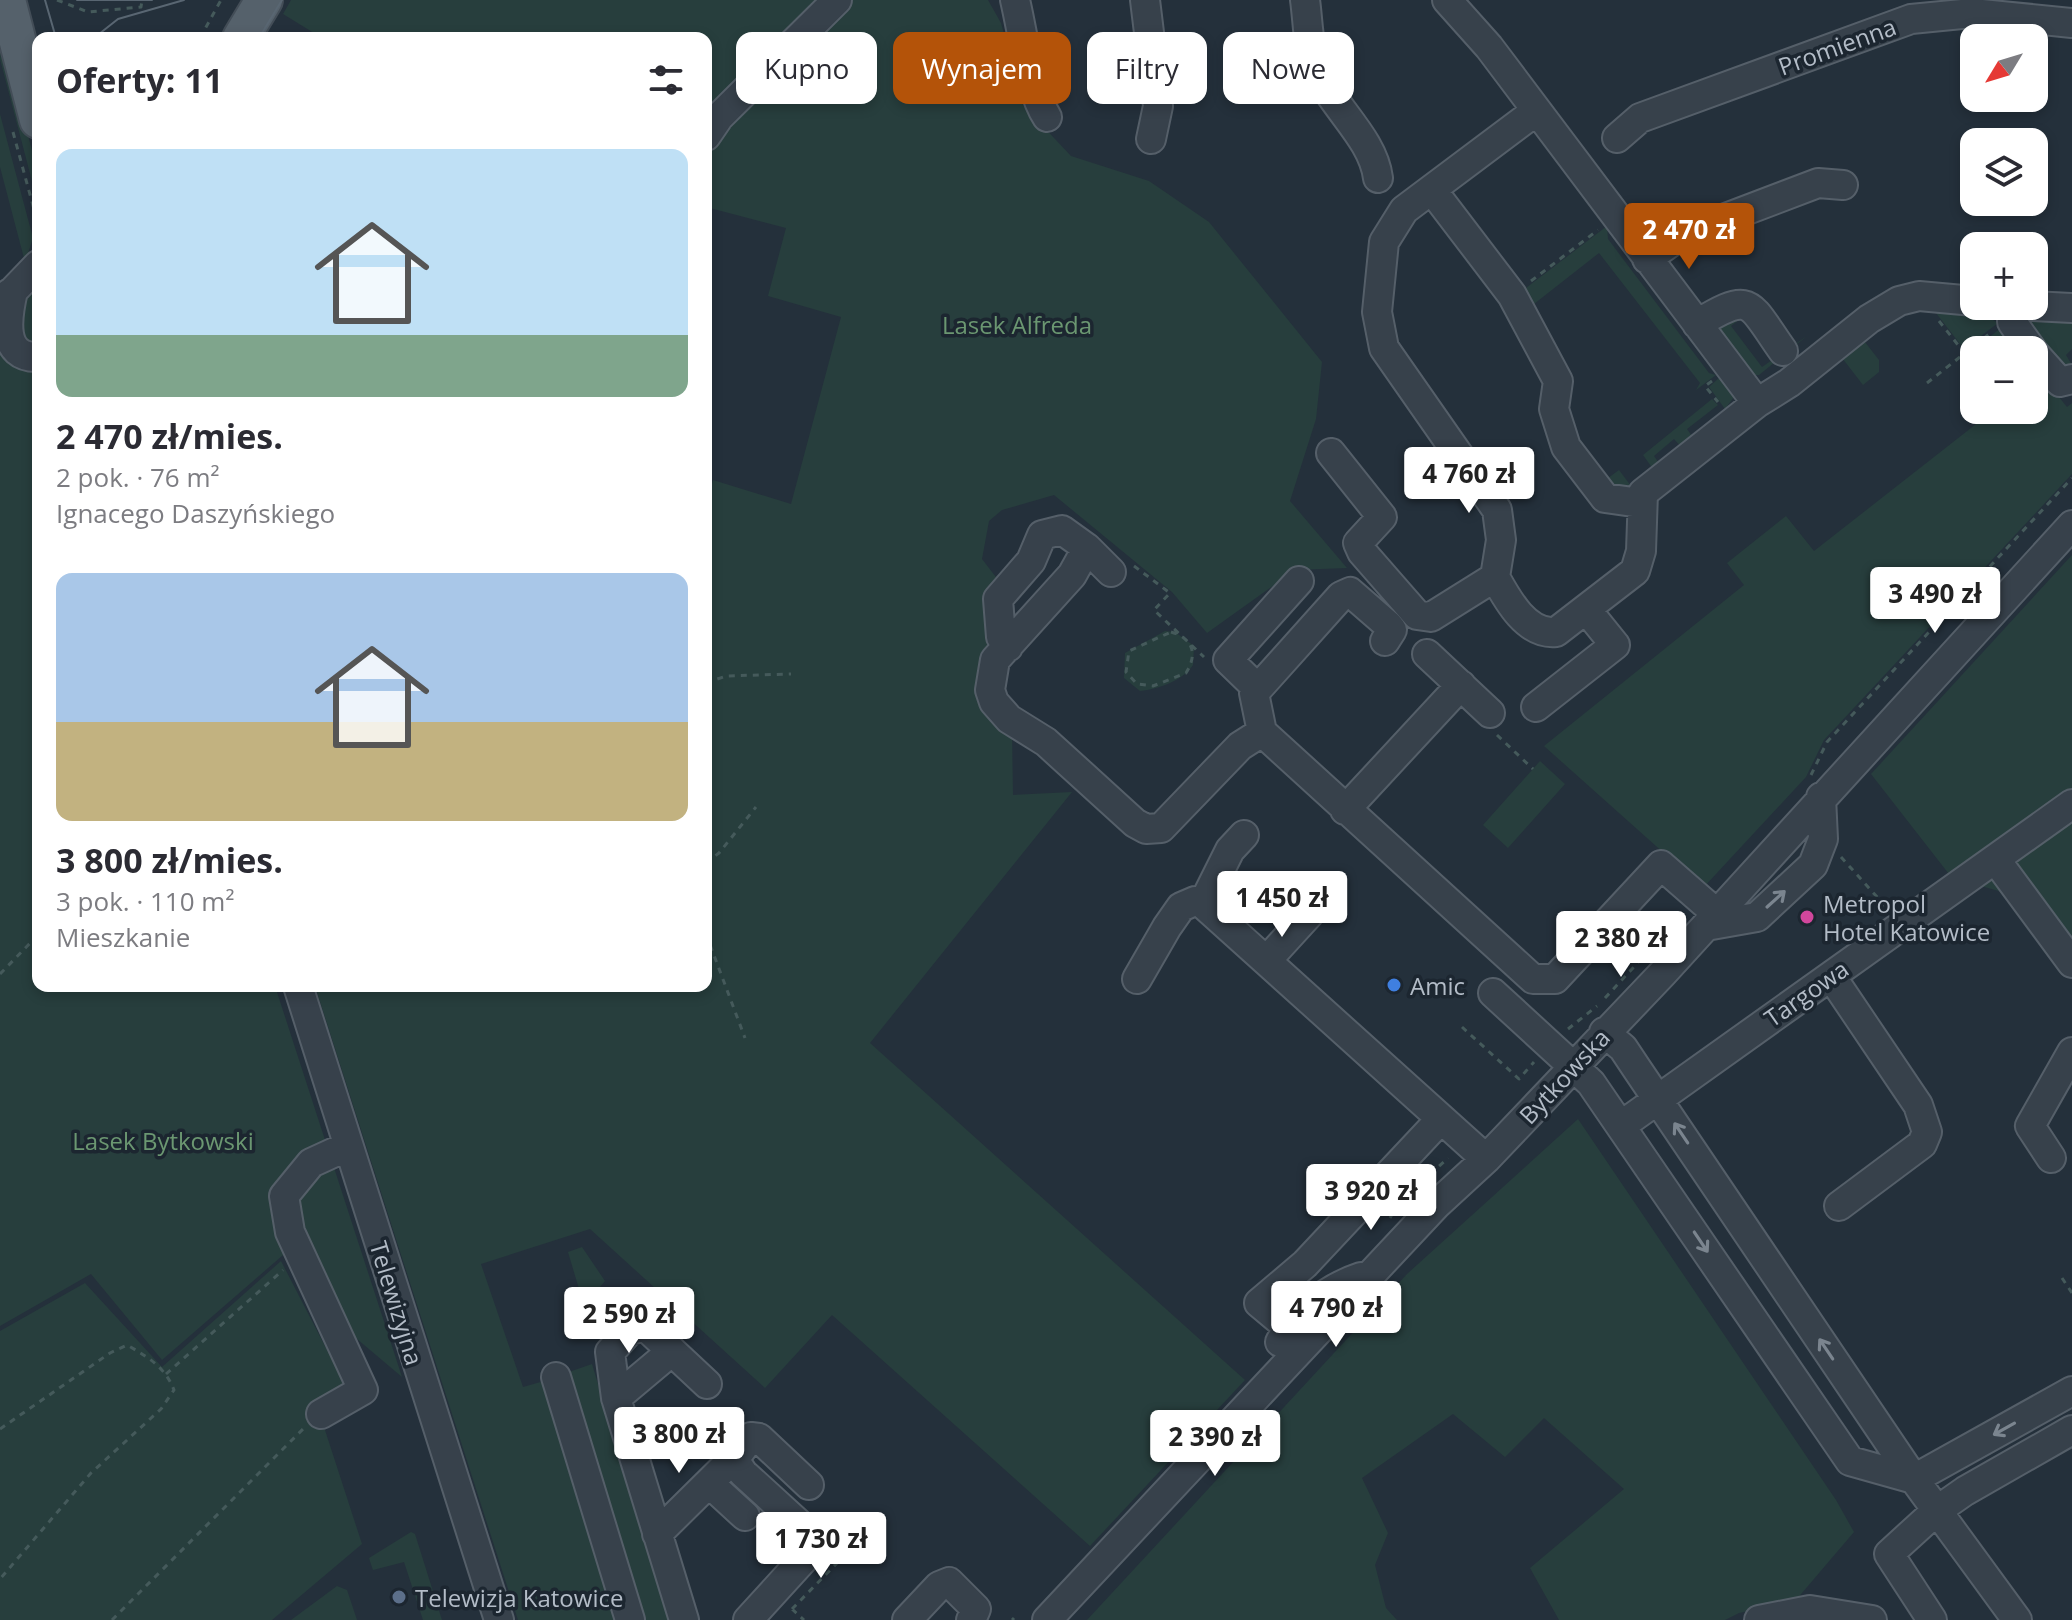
<!DOCTYPE html>
<html lang="pl">
<head>
<meta charset="utf-8">
<style>
  body { margin:0; font-family:"Open Sans",sans-serif; background:#f2f2f3; color:#2b2b33; height:100vh; display:flex; flex-direction:column; font-size:30px; white-space:nowrap }
  * { box-sizing:border-box; margin:0 }
  p { font-size:26px; color:#7c7c81 }
  .icon { flex:none; width:44px; height:44px; fill:none; stroke:currentColor; stroke-width:2; stroke-linecap:round; stroke-linejoin:round }
  .map { position:relative; flex:1; overflow:hidden }
  .sheet { position:absolute; left:32px; top:32px; width:680px; height:960px; display:flex; flex-direction:column; background:#fff; border-radius:16px; box-shadow:0 4px 12px #0003 }
  .sheet>* { flex:none }
  .guide { position:absolute; left:736px; top:32px; width:760px; height:72px; display:flex; gap:16px }
  .needle { width:52px; rotate:232deg }
  .tools { position:absolute; left:1960px; top:24px; display:grid; gap:16px }
  .tools a { display:grid; place-items:center; width:88px; height:88px; border-radius:16px; background:#fff; box-shadow:0 4px 12px #0003; font-size:40px }
  .price { position:absolute; translate:-50% -68px; padding:0 18px; border-radius:8px; background:#fff; color:#222; font-size:26px; line-height:52px; filter:drop-shadow(0 2px 4px #0008) }
  .price::after { content:''; position:absolute; left:50%; top:48px; width:24px; height:18px; margin-left:-12px; background:inherit; clip-path:polygon(0 0,100% 0,50% 100%) }
  .price.current { background:#b45309; color:#fff }
  ul { padding:0; list-style:none }
  li { display:grid; align-content:center; gap:16px; height:424px; padding:0 24px }
  li span { display:grid; place-items:center; height:248px; border-radius:16px; color:#555 }
  li>.icon { margin-inline-start:auto }
  span .icon { width:144px; height:144px; fill:#fffc; stroke-width:1 }
  li b { font-size:34px }
  h2 { display:flex; justify-content:space-between; align-items:center; height:96px; padding:0 24px; font-size:34px }
  .tag { padding:0 28px; border-radius:16px; background:#fff; box-shadow:0 4px 12px #0003; font-size:28px; line-height:72px }
  .tag.current { background:#b45309; color:#fff }
  .map>svg:first-child { display:block }
  .green { fill:#273e3d }
  .lines { fill:none; stroke-linecap:round; stroke-linejoin:round }
  .minor-casing { stroke:#555f69; stroke-width:32 }
  .major-casing { stroke:#434d57; stroke-width:40 }
  .path { stroke:#455a5b; stroke-width:3; stroke-dasharray:6 6; stroke-linecap:butt }
  .minor { stroke:#37414b; stroke-width:28 }
  .major { stroke:#55616b; stroke-width:36 }
  .tram { stroke:#596672; stroke-width:2 }
  .oneway { stroke:#7b858f }
  .hotel-dot { fill:#d1479c; stroke:#1c2630; stroke-width:3 }
  .shop-dot { fill:#3f7fe0; stroke:#1c2630; stroke-width:3 }
  .service-dot { fill:#5c6f8a; stroke:#1c2630; stroke-width:3 }
  .labels { text-anchor:middle; dominant-baseline:central; stroke-width:7; stroke-linejoin:round; paint-order:stroke }
  .street-label { font-size:24px; fill:#b3bcc7; stroke:#1c2630 }
  .park-label { font-size:24px; fill:#6b9771; stroke:#1c2630 }
  .poi-label { font-size:24px; fill:#b3bcc7; stroke:#1c2630; text-anchor:start }
</style>
</head>
<body>
<div class="map">
<svg width="2072" height="1620" viewBox="0 0 2072 1620">
  <rect width="100%" height="100%" fill="#24303b"/>
  <path class="green" d="M291,0H988L1001,23L1023,105L1071,156L1149,181L1209,222L1322,362L1316,419L1290,501L1347,568L1295,570L1207,633L1172,592L1054,495L1002,510L989,521L982,559L999,581L983,682L1012,730L1013,795L1072,792L870,1043L1245,1380L1090,1546L832,1315L765,1388L590,1229L481,1264L523,1387L544,1381L618,1620H518L315,986H706V503L713,480L791,504L841,317L768,296L786,228L706,207V38H322L283,14Z
    M1,30L38,174V204L0,59Z
    M0,114L33,238L25,262L0,167Z
    M1607,226L1608,239L1709,373L1716,375L1696,390L1700,383L1599,253L1534,304L1536,308L1531,312L1522,291Z
    M38,279V342L26,347L38,382V986H275L402,1377L344,1328L305,1236L162,1360L91,1274L0,1326V293Z
    M1929,304L1977,310L1998,323L1964,349Z
    M1745,315L1731,326L1762,367L1807,336L1759,375H1751L1715,327Z
    M2072,316V349L2066,355L2072,365L2063,368L2028,324L2031,318Z
    M2002,327L2021,350H1974V375L1962,359Z
    M1861,337L1879,360V372L1863,385L1839,354Z
    M2034,366L2067,407L2072,403V474L1824,740L1806,777L1703,888L1544,746L1744,585L1727,563L1786,516L1814,551L1994,410H2034Z
    M1720,377L1734,397L1725,409L1709,387Z
    M1712,399L1718,405L1687,429L1694,439L1683,449L1674,439L1654,456L1661,466L1630,490L1614,491L1585,449L1608,478L1619,470L1631,486L1653,469L1643,455Z
    M2072,555V944L2042,903L1952,878L1871,774Z
    M1165,631L1175,632L1194,646L1193,665C1182,681 1159,689 1140,691L1124,678L1125,653Z
    M1540,761L1565,784L1508,848L1483,825Z
    M1578,1119L1836,1500L1854,1532L1796,1600L1739,1613L1725,1620H1559L1530,1568L1624,1489L1544,1418L1505,1457L1453,1414L1362,1478L1388,1533L1375,1565L1386,1608L1397,1620H1087L1407,1274Z
    M582,1247L605,1281L584,1306L568,1252Z
    M281,1261L328,1352L334,1349L350,1389L324,1427L362,1544L272,1620H0V1331L85,1283L162,1367Z
    M592,1364L669,1620H643L566,1373Z
    M411,1532L415,1534L442,1620H423L404,1562L373,1570L369,1558Z
    M337,1586L347,1590L357,1620H291Z"/>
  <g class="lines">
    <g class="minor-casing">
      <path id="minor" d="M1015,0C1023,33 1030,92 1047,117
        M1145,0L1158,106L1151,139
        M1305,0C1308,21 1308,49 1316,69C1332,107 1373,138 1378,178
        M1447,0L1489,47L1757,403L1789,383L1869,319L1899,301L1919,296L1974,301
        M1536,111L1404,210L1384,242L1377,312L1384,348L1497,510L1501,540L1495,577C1508,601 1527,635 1556,632L1635,571L1641,551L1643,493L1757,403
        M706,136L719,117L837,0
        M1617,138L1640,118L1911,19L1972,13L2072,23
        M1432,190L1512,295L1558,381L1554,409L1566,447L1605,498L1640,503
        M1647,259L1681,235L1818,183L1843,185
        M13,291C7,317 0,358 38,357
        M0,300L13,291L38,265
        M2012,306V322L2032,350
        M2032,306L2072,308
        M1697,324C1753,290 1748,302 1783,351
        M2034,353L2060,382L2072,379
        M1331,453L1382,517L1358,543L1362,552L1417,615L1431,617L1495,577
        M1087,548L1111,572
        M1008,647L1001,637L998,599L1031,561L1042,535L1062,530L1087,548L1072,575L995,660L990,690L994,702L1009,719L1046,742L1135,823L1146,829L1161,828L1240,746L1262,732L1533,979H1555L1661,865L1716,913
        M1427,654L1490,713
        M1258,689L1228,660L1299,581
        M1536,707L1615,645L1586,609
        M1262,732L1254,693L1341,596L1350,592L1388,625L1392,630L1385,641
        M1345,810L1461,685
        M1996,860L2072,963
        M1203,904L1230,850L1244,835
        M1706,926L1757,917L1813,865L1823,839L1821,797
        M1267,960L1309,914
        M1831,976L1918,1105L1927,1132L1922,1144L1839,1206
        M1137,979L1167,927L1181,907L1195,901L1203,904L1486,1159
        M298,986L499,1620
        M1493,993L1591,1083L1850,1461L1914,1479L2017,1620
        M1604,1032L1623,1048L1637,1069L1914,1479L2072,1391
        M1622,1125L2072,804
        M2051,1158L2030,1126L2072,1052
        M1289,1328L1259,1303L1305,1264L1441,1119
        M1280,1342C1300,1311 1325,1289 1361,1277
        M556,1377L630,1620
        M616,1398L672,1351
        M321,1414L363,1390L290,1232L284,1196L311,1163L348,1146
        M709,1483L745,1516
        M657,1534L738,1454
        M684,1620L616,1398L610,1352L630,1330L645,1326L707,1384
        M748,1620L810,1552L799,1524L743,1473L737,1464L738,1454L751,1437L759,1438L809,1485
        M907,1620L939,1586L949,1582L976,1609L971,1620
        M1047,1620L1436,1205L1486,1159L1663,973L2072,525
        M1759,1620L1810,1610L1872,1620
        M1932,1620L1889,1554L1935,1512L1965,1491L2072,1430"/>
    </g>
    <g class="major-casing">
      <path id="major" d="M7,0L38,120
        M241,38L264,0"/>
    </g>
    <path class="path" d="M57,0L88,12L141,7L142,0
      M200,38L221,0
      M13,132L38,224
      M1531,281L1598,230
      M1939,321L1974,365
      M1712,381L1705,386L1718,402
      M1927,383L1993,331
      M1134,566L1170,593L1154,610L1204,657
      M1171,632C1193,638 1198,654 1186,673L1153,686L1137,684L1126,672L1129,651Z
      M706,683L726,676L791,674
      M1497,735L1533,769
      M1811,775L1827,742L2072,478
      M1841,857L1887,908
      M706,863L719,853L756,807
      M706,934L745,1038
      M0,974L38,935
      M1605,998L1684,913
      M1462,1027L1519,1079L1534,1062
      M1568,1029L1597,1006
      M1390,1218L1398,1204L1448,1158
      M2062,1278L2072,1293
      M586,1305L594,1336
      M166,1374L283,1270
      M0,1429L110,1353L127,1345C148,1357 165,1367 174,1390L161,1409L91,1473L0,1579
      M792,1609L840,1560L834,1554
      M792,1609L804,1620
      M112,1620L303,1429
      M1012,1620L1014,1618"/>
    <use href="#minor" class="minor"/>
    <use href="#major" class="major"/>
    <path class="tram" d="M45,0L56,38
      M77,0H152
      M94,38L118,19L184,0
      M259,38L282,0"/>
  </g>
  <defs><path id="oneway-shaft" d="M-6 0H5M1.5-3L5.5 0L1.5 3" fill="none" stroke-width="1.6" stroke-linecap="round" stroke-linejoin="round" transform="scale(2)"/></defs>
  <g class="oneway">
    <use href="#oneway-shaft" transform="translate(1776 899) rotate(-42)"/>
    <use href="#oneway-shaft" transform="translate(1681 1133) rotate(-124)"/>
    <use href="#oneway-shaft" transform="translate(1701 1242) rotate(56)"/>
    <use href="#oneway-shaft" transform="translate(1826 1349) rotate(-124)"/>
    <use href="#oneway-shaft" transform="translate(2004 1429) rotate(151)"/>
  </g>
  <circle class="hotel-dot" cx="1807" cy="917" r="8"/>
  <circle class="shop-dot" cx="1394" cy="985" r="8"/>
  <circle class="service-dot" cx="399" cy="1597" r="8"/>
  <g class="labels">
    <g class="street-label">
      <text transform="translate(1837 46) rotate(-20)">Promienna</text>
      <text transform="translate(1806 993) rotate(-35)">Targowa</text>
      <text transform="translate(1564 1076) rotate(-47)">Bytkowska</text>
      <text transform="translate(397 1303) rotate(73)">Telewizyjna</text>
    </g>
    <g class="park-label">
      <text x="1017" y="324">Lasek Alfreda</text>
      <text x="163" y="1140">Lasek Bytkowski</text>
    </g>
    <g class="poi-label">
      <text x="1823" y="903">Metropol<tspan x="1823" dy="28">Hotel Katowice</tspan></text>
      <text x="1410" y="985">Amic</text>
      <text x="415" y="1597">Telewizja Katowice</text>
    </g>
  </g>
</svg>
<div class="tools">
<a><svg class="needle" viewBox="-14 -14 28 28"><path d="M0-13l5 13h-10z" fill="#e53935"/><path d="M0 13l5-13h-10z" fill="#7c7c81"/></svg></a>
<a><svg class="icon" aria-label="layers" viewBox="0 0 24 24"><path d="M12 4l9 5-9 5-9-5zM3 14l9 5 9-5"/></svg></a>
<a>+</a>
<a>−</a>
</div>
<b class="price current" style="left:1689px;top:271px">2 470 zł</b>
<b class="price" style="left:1469px;top:515px">4 760 zł</b>
<b class="price" style="left:1935px;top:635px">3 490 zł</b>
<b class="price" style="left:1282px;top:939px">1 450 zł</b>
<b class="price" style="left:1621px;top:979px">2 380 zł</b>
<b class="price" style="left:1371px;top:1232px">3 920 zł</b>
<b class="price" style="left:1336px;top:1349px">4 790 zł</b>
<b class="price" style="left:629px;top:1355px">2 590 zł</b>
<b class="price" style="left:679px;top:1475px">3 800 zł</b>
<b class="price" style="left:1215px;top:1478px">2 390 zł</b>
<b class="price" style="left:821px;top:1580px">1 730 zł</b>
<div class="guide">
<a class="tag">Kupno</a>
<a class="tag current">Wynajem</a>
<a class="tag">Filtry</a>
<a class="tag">Nowe</a>
</div>
<section class="sheet">
<h2>Oferty: 11<svg class="icon" aria-label="filters" viewBox="0 0 24 24"><path d="M4 7h16M4 17h16"/><circle cx="9" cy="7" r="2"/><circle cx="15" cy="17" r="2"/></svg></h2>
<ul>
<li><span style="background:linear-gradient(#bfe0f5 75%,#7fa58c 0)"><svg class="icon" aria-label="home" viewBox="0 0 24 24"><path d="M3 11l9-7 9 7M6 9v11h12V9"/></svg></span><div><b>2 470 zł/mies.</b><p>2 pok. · 76 m²</p><p>Ignacego Daszyńskiego</p></div></li>
<li><span style="background:linear-gradient(#a9c7e8 60%,#c2b280 0)"><svg class="icon" aria-label="home" viewBox="0 0 24 24"><path d="M3 11l9-7 9 7M6 9v11h12V9"/></svg></span><div><b>3 800 zł/mies.</b><p>3 pok. · 110 m²</p><p>Mieszkanie</p></div></li>
</ul>
</section>
</div>
</body>
</html>
